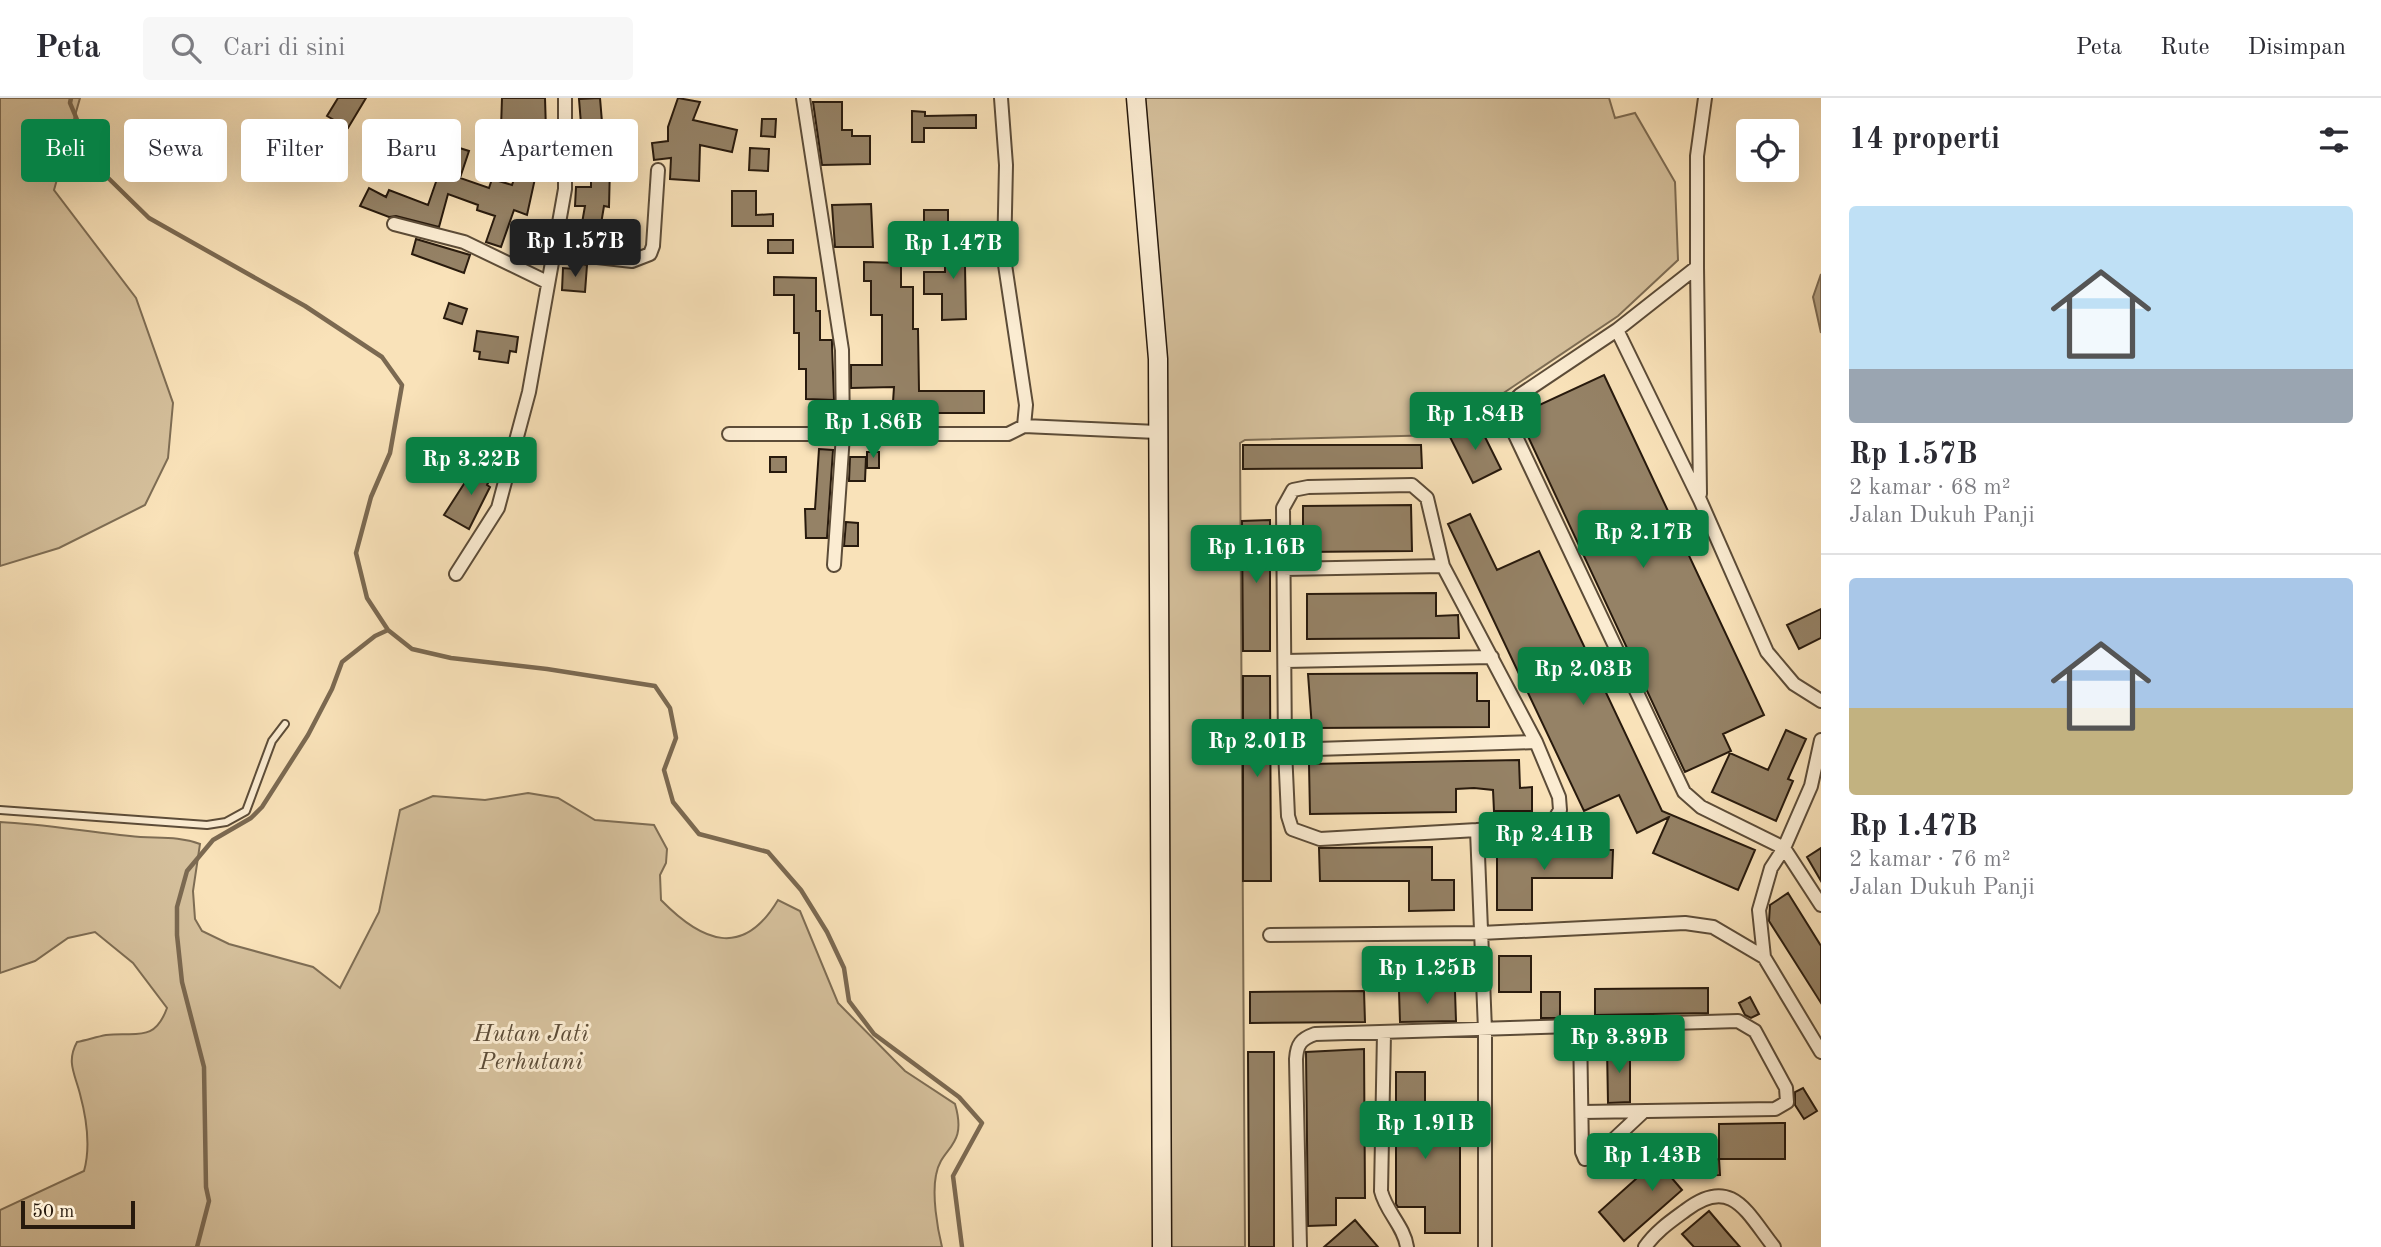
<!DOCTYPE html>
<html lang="id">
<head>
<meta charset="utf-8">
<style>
  body { margin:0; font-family:"Old Standard TT",serif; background:#f7f7f7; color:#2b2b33; height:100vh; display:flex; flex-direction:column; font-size:26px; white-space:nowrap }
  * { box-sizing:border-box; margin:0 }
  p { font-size:23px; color:#7c7c81 }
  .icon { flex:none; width:38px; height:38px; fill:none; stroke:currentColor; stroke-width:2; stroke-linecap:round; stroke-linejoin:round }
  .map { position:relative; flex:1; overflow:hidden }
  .drawer { display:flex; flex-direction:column; background:#fff; width:560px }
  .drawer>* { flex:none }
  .hud { position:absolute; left:21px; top:21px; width:665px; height:63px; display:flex; gap:14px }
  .controls { position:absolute; left:1736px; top:21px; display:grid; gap:14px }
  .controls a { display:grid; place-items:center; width:63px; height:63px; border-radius:7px; background:#fff; box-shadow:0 7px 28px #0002; font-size:35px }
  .scale { position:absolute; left:21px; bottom:18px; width:114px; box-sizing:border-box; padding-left:7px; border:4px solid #281a0d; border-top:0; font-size:19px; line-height:24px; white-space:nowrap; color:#281a0d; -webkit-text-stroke:5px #fbecd2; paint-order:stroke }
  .price { position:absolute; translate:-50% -60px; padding:0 16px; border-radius:7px; background:#0b8043; color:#fff; font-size:23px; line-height:46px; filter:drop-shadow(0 2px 4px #0008) }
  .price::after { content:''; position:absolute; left:50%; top:42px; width:21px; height:16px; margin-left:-10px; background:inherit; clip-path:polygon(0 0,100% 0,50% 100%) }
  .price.on { background:#222; color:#fff }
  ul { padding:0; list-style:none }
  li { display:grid; align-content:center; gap:14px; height:371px; padding:0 28px }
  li+li { border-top:2px solid #e1e1e2 }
  li span { display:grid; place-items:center; height:217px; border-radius:7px; color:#555 }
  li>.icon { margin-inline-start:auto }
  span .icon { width:126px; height:126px; fill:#fffc; stroke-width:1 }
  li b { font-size:30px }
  h2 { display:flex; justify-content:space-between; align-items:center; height:84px; padding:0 28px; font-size:30px }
  .chip { padding:0 24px; border-radius:7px; background:#fff; box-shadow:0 7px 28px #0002; font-size:24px; line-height:63px }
  .chip.on { background:#0b8043; color:#fff }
  header { display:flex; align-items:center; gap:42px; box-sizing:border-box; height:98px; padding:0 35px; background:#fff; border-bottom:2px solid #e1e1e2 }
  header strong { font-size:33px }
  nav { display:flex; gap:38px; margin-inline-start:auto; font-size:24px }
  .search { width:490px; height:63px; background:#f7f7f7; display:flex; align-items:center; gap:18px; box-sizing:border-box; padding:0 24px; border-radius:7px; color:#7c7c81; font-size:26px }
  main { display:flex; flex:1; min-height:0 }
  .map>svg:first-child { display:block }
  .green { fill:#d5c09c; stroke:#7e6d54; stroke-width:2 }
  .water { fill:#b29e7f; stroke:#7b6951; stroke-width:2 }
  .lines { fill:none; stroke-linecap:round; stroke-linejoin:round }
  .stream { stroke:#7b6951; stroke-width:4.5 }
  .building { fill:#958266; stroke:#281a0d; stroke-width:2 }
  .service-casing { stroke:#5c4c38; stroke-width:10 }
  .minor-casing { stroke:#5c4c38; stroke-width:16 }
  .secondary-casing { stroke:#281a0d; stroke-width:21 }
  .service { stroke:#fbecd2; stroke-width:6 }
  .minor { stroke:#fbecd2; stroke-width:12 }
  .secondary { stroke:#fbecd2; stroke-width:18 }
  .labels { text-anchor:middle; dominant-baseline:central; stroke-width:6; stroke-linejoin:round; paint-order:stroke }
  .park-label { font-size:24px; font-style:italic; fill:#5c4c38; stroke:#fbecd2 }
</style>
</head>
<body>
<header>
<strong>Peta</strong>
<div class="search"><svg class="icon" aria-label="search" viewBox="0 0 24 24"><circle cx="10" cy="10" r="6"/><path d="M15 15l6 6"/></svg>Cari di sini</div>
<nav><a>Peta</a><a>Rute</a><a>Disimpan</a></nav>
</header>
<main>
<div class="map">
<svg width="1821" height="1149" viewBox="0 0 1821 1149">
  <rect width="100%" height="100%" fill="#f9e2b9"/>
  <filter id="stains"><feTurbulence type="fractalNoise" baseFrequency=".00286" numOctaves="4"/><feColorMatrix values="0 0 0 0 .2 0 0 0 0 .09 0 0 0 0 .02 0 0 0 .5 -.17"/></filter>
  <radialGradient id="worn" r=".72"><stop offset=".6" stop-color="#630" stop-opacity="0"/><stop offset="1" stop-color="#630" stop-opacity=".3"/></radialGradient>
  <path class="green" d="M0,0H80L54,92L136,200L173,305L168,360L145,407L59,450L0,468Z
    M1145,0H1609L1615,20L1635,15L1675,84L1678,162L1618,218L1441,337L1245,342L1240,345L1245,1149H1171L1167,261Z
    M528,695L558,700L595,722L654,727L667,751L666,765L660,777L661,802C702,844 743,861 778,802L800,813L838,905L905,973L955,1006C968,1050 941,1048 936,1077C932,1097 937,1129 942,1149H0V1112L84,1073C91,1048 87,1022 80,996C75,976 66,964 77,944C87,942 96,939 106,937C135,933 154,946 167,910L133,865L95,834L68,840L35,863L0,875V724C44,726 86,734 130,738C154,741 177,737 200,746L193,793L195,821L202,833L229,846L313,869L340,890L379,814L400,712L433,698L485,702Z"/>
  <path class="water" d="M1821,176V235L1813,199Z"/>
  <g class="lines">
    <path class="stream" d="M71,0L70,5L97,69L149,120L305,208L382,259L402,287L390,355L371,399L356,455L367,500L388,532L412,551L451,560L547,571L655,588L670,610L676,640L664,672L673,704L699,736L768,754L801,792L827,834L844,870L849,903L874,936L959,999L982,1025L953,1078L962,1149
      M197,1149L209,1103L206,1089L204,969L182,884L177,837V809L187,773L213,742L251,720L262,709L308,637L332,591L342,564L375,538L388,532"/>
  </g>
  <path class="building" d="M338,0H366L348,30L327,18Z
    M502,0H545L546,33L501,30Z
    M600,0L602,24L581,26L579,1Z
    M678,0L700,4L693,22L737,32L732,54L700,47L699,83L670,81L671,60L654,62L652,45L668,43V29Z
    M813,4H842V32H852V38H870V66L822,67Z
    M912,13L925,14V18L976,17V30H924V44H912Z
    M762,21H776L775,39L761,38Z
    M409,36L425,41L423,46L447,54L450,47L469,53L460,80L489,90L492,81L512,87L518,70L536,76L527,117L514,112L501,149L486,144L495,118L477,112L478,107L448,96L439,129L396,118L389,119L360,108L369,90L386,99L389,92L428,107L437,81L422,76L423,71L400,63Z
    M750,50L769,51L768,73L749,72Z
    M591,67L610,68L609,109L604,108L597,150L578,148L585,108H575L576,89H591Z
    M732,93H756V117L773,116V128H732Z
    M871,106L873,149H835L832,107Z
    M924,112H948V140H924Z
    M416,141L470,157L464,175L412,156Z
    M768,142H793V155H768Z
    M982,149V168H965L966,221L942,222V196H924V174H945V150Z
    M864,164L901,165V189H913V231H918L919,293H984V315H920V321L892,319L894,289L851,290V267H882V217H871V183H864Z
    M576,165L587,167L585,194L562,192L563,170L575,171Z
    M774,179L816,180V213H820V242H832V247L834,302L806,301V271H799V235H794V197H774Z
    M449,205L467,211L462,226L444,220Z
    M477,233L518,239L516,254L510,253L508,265L479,261L480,254L474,253Z
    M1604,277L1764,617L1723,636L1731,653L1685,674L1518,317Z
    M1477,323L1501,371L1473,385L1449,337Z
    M1243,347H1421L1422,370L1243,371Z
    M819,351L833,352L827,440H806L805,411H815Z
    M867,354H879V370H867Z
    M770,359H786V374H770Z
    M850,359H866L865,383H849Z
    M478,364L494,373L487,387L490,389L469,431L444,417Z
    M1411,407L1412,453L1303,454V408Z
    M1470,416L1497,472L1539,453L1662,713L1755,752L1738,792L1653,755L1669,719L1637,735L1619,697L1584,713L1448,426Z
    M1270,422V553H1243L1242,423Z
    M846,424L858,425V448H844Z
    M1436,495V518L1458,517L1459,540L1307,541V496Z
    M1821,511V540L1799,551L1787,527Z
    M1477,575V603H1489V629L1312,630L1308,576Z
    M1243,578H1270L1271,783H1243Z
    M1786,632L1806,641L1788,681L1793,683L1776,723L1712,694L1730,655L1768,672Z
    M1519,662L1520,690L1532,689V713H1494L1493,692L1474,690L1456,691V714L1310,716L1309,666Z
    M1432,749V782H1454V812L1409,813V783H1320L1319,750Z
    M1821,750V783L1807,759Z
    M1497,752H1613L1612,780H1532V812H1497Z
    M1788,795L1821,848V905L1769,823L1770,807Z
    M1499,858H1531V894H1499Z
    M1708,890V915L1595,917V891Z
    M1364,893L1365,924L1250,925V894Z
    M1399,893H1455L1456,923L1400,924Z
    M1541,894H1560V920H1541Z
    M1750,899L1759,916L1751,920L1745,917L1739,905Z
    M1607,949H1630V1004L1608,1005Z
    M1364,951L1365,1100H1336V1127L1308,1128L1306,954Z
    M1248,954H1274V1149H1249Z
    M1396,974H1425V1043H1460V1135H1425V1109H1398L1396,1106Z
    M1803,990L1817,1013L1804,1021L1795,1007V994Z
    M1785,1025V1061H1719V1026Z
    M1719,1061L1720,1077L1670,1078L1682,1092L1624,1143L1599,1114L1656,1063Z
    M1709,1113L1726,1133L1740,1149H1694L1682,1136Z
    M1355,1122L1378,1149H1324Z"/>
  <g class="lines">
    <g class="service-casing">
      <path id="service" d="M0,712L207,727L226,724L246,713L272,643L285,626"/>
    </g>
    <g class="minor-casing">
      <path id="minor" d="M803,0L842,252L843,337L834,467
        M1705,0L1697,58V169L1617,232L1520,297L1511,306L1508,322L1684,694L1701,709L1784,750L1821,807
        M394,126L464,144L547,184
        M554,154L632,163L650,156L653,148L658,72
        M1697,169L1700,396
        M1617,232L1700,402L1767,554L1794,586L1821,603
        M1024,328L1157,334
        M729,336H1008L1024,328L1026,307L1004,160L1006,67L1001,0
        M1283,471L1443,468
        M456,476L498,410L529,294L565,91V0
        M1285,563L1492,559
        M1821,642L1811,688L1784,750L1771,770L1759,812L1764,859L1821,954
        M1285,652L1536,644
        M1477,732L1543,728L1554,722L1560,712L1559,699L1536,644L1443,468L1427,400L1412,387L1308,389L1293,392L1283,410L1285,652L1288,718L1292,731L1320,741L1477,732L1485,932V1149
        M1270,837L1481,835L1685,825L1713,829L1764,859
        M1580,930L1582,1054L1585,1061L1595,1059L1642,1015
        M1384,935L1381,1093C1386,1114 1404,1128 1407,1149
        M1300,1149L1296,961C1297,946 1301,941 1315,936L1738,923L1755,933L1786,990L1787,1004L1775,1011L1582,1014
        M1645,1149C1656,1133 1671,1123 1686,1112C1732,1077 1747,1115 1774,1149"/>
    </g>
    <g class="secondary-casing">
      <path id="secondary" d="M1136,0L1158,261L1162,1149"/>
    </g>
    <use href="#service" class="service"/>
    <use href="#minor" class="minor"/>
    <use href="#secondary" class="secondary"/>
  </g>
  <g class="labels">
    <g class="park-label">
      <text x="531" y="937">Hutan Jati<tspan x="531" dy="28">Perhutani</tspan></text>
    </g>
  </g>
  <rect width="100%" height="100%" filter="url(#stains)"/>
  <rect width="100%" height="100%" fill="url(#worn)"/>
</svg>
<div class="controls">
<a><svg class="icon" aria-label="locate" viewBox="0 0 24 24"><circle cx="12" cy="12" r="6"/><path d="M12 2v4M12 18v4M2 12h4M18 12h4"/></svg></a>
</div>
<div class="scale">50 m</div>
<b class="price on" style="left:575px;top:181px">Rp 1.57B</b>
<b class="price" style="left:953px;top:183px">Rp 1.47B</b>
<b class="price" style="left:1475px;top:354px">Rp 1.84B</b>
<b class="price" style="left:873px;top:362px">Rp 1.86B</b>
<b class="price" style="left:471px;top:399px">Rp 3.22B</b>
<b class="price" style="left:1643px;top:472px">Rp 2.17B</b>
<b class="price" style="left:1256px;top:487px">Rp 1.16B</b>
<b class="price" style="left:1583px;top:609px">Rp 2.03B</b>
<b class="price" style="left:1257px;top:681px">Rp 2.01B</b>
<b class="price" style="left:1544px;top:774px">Rp 2.41B</b>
<b class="price" style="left:1427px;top:908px">Rp 1.25B</b>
<b class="price" style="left:1619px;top:977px">Rp 3.39B</b>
<b class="price" style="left:1425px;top:1063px">Rp 1.91B</b>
<b class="price" style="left:1652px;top:1095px">Rp 1.43B</b>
<div class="hud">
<a class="chip on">Beli</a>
<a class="chip">Sewa</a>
<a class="chip">Filter</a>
<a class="chip">Baru</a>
<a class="chip">Apartemen</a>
</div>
</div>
<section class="drawer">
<h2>14 properti<svg class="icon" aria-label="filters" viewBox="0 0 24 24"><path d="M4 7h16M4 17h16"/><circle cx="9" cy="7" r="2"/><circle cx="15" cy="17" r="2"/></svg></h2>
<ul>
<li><span style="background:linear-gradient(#bfe0f5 75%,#9aa5b1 0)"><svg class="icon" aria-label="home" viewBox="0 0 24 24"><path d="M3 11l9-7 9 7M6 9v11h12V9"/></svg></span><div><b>Rp 1.57B</b><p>2 kamar · 68 m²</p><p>Jalan Dukuh Panji</p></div></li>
<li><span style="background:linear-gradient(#a9c7e8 60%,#c2b280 0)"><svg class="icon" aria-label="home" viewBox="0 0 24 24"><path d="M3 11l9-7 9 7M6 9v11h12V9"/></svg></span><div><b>Rp 1.47B</b><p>2 kamar · 76 m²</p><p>Jalan Dukuh Panji</p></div></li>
</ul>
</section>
</main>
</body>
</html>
